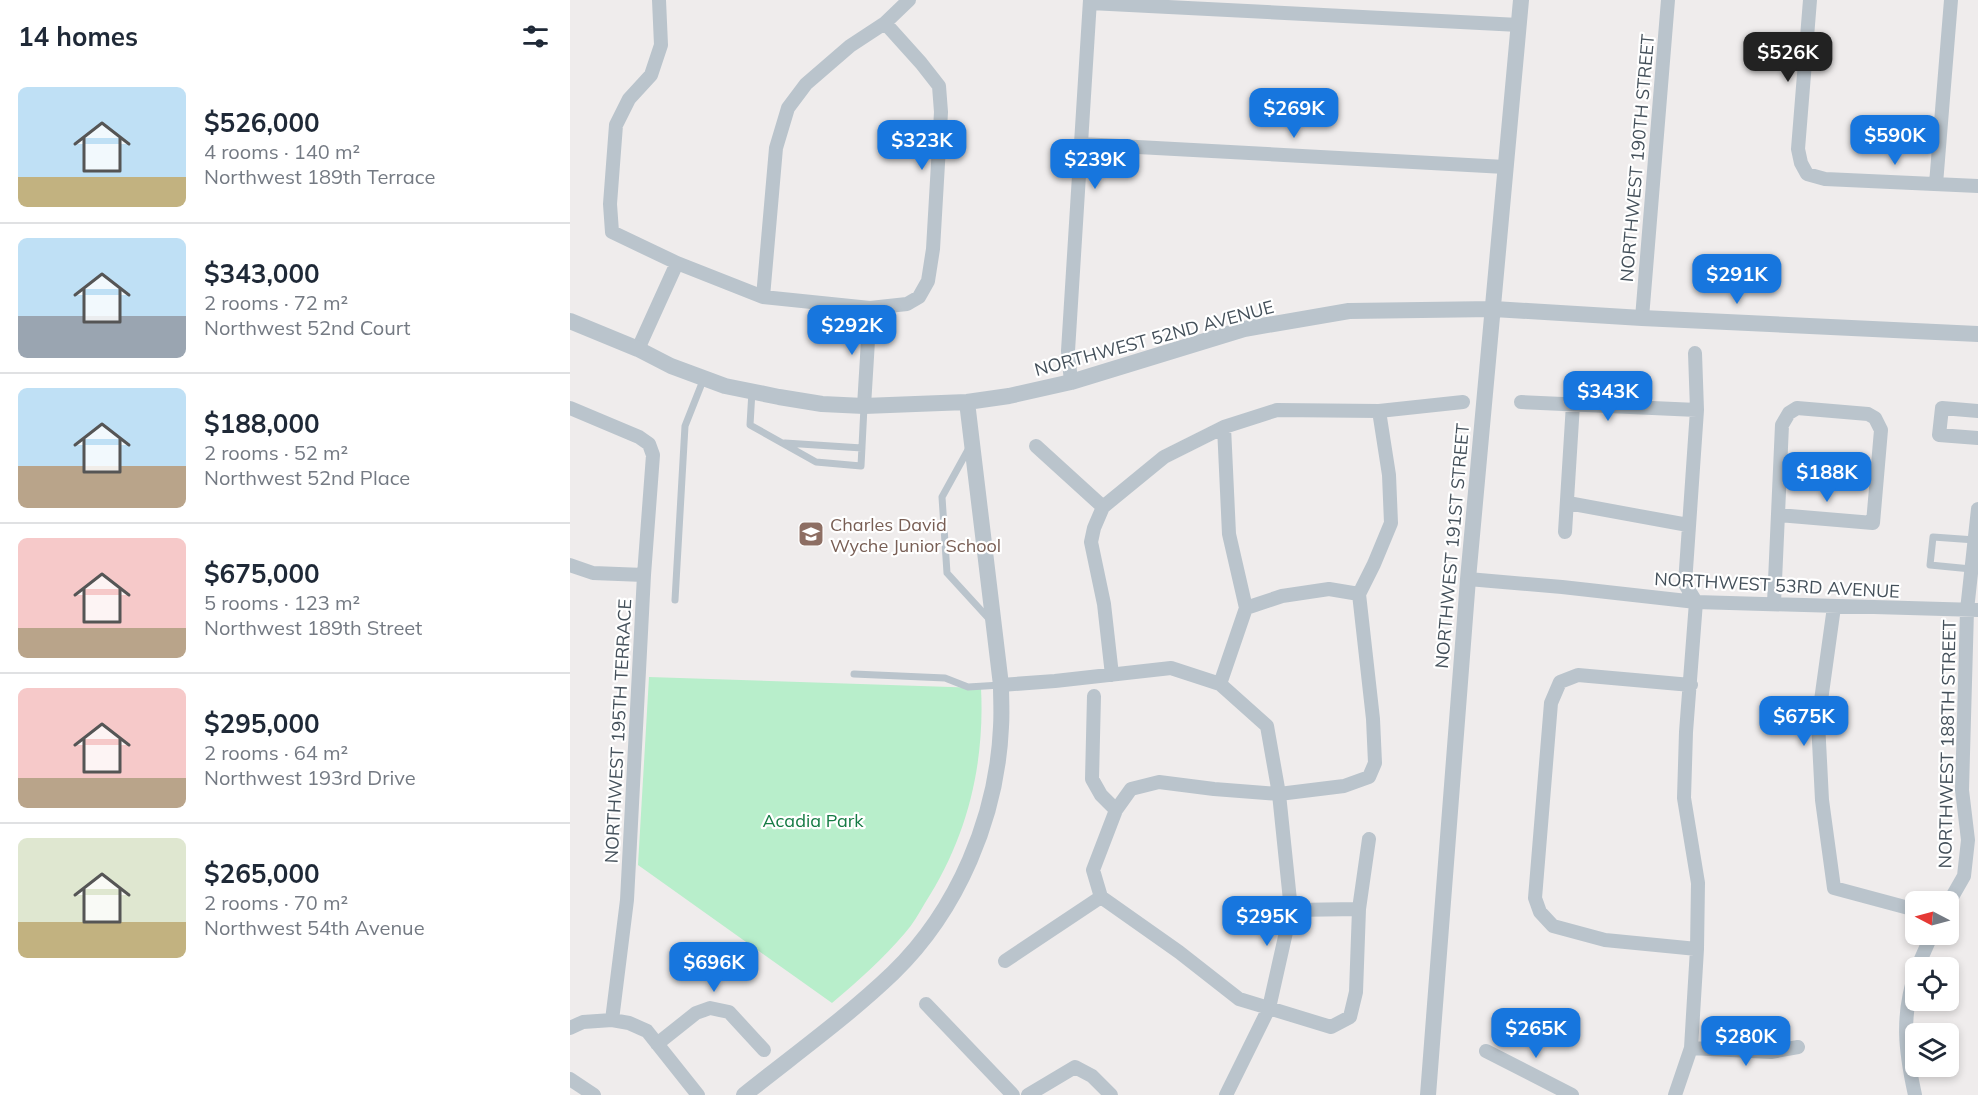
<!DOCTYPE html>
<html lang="en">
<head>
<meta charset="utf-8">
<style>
  body { margin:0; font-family:Mulish,sans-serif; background:#f6f6f7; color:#1f2937; height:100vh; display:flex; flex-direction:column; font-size:22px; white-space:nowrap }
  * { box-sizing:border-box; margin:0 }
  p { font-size:20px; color:#747a83 }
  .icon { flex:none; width:33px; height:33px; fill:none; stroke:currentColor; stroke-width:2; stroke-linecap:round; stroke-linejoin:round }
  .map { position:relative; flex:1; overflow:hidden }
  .details { display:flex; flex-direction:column; background:#fff; width:570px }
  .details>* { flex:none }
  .needle { width:39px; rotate:276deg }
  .tools { position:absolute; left:1335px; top:891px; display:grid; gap:12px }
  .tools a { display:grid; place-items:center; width:54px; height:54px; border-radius:9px; background:#fff; box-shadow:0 3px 9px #0003; font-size:30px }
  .price { position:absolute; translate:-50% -51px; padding:0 14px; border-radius:12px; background:#1776de; color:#fff; font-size:20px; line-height:39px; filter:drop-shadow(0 2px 3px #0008) }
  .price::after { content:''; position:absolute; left:50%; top:36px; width:18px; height:14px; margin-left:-9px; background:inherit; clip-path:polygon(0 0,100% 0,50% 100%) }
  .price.current { background:#222; color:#fff }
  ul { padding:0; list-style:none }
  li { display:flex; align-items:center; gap:18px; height:150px; padding:0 18px }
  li+li { border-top:2px solid #e0e1e3 }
  li span { display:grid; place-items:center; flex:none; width:168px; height:120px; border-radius:9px; color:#555 }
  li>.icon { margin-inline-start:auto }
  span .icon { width:72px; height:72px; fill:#fffc; stroke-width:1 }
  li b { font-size:26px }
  h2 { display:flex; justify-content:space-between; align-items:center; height:72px; padding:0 18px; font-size:26px }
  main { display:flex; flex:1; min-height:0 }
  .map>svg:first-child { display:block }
  .green { fill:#b8eecb }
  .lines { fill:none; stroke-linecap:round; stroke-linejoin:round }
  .service { stroke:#bac4cc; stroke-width:7 }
  .minor { stroke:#bac4cc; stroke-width:14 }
  .tertiary { stroke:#bac4cc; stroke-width:16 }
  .labels { text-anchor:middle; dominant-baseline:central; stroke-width:4.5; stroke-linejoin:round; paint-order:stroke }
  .street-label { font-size:18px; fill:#44505a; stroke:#fff }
  .education-label { font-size:18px; fill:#785e54; stroke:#fff; text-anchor:start }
  .park-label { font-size:18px; fill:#157b44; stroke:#fff }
</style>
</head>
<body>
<main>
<section class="details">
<h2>14 homes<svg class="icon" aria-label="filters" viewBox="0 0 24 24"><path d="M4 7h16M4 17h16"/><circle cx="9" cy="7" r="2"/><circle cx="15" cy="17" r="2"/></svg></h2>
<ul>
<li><span style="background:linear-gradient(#bfe0f5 75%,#c2b280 0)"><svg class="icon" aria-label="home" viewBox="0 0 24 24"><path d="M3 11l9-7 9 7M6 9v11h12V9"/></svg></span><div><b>$526,000</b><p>4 rooms · 140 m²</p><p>Northwest 189th Terrace</p></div></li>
<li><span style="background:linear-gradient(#bfe0f5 65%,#9aa5b1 0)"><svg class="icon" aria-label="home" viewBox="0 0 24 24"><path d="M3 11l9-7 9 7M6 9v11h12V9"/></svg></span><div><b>$343,000</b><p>2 rooms · 72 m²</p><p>Northwest 52nd Court</p></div></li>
<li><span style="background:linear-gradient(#bfe0f5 65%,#b9a48a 0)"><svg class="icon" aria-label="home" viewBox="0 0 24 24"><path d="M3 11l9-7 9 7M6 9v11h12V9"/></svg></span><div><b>$188,000</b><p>2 rooms · 52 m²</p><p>Northwest 52nd Place</p></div></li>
<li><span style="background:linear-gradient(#f6c9c9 75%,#b9a48a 0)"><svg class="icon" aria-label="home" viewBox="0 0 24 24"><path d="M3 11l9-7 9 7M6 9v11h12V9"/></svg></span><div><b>$675,000</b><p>5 rooms · 123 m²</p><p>Northwest 189th Street</p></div></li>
<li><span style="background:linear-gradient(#f6c9c9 75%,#b9a48a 0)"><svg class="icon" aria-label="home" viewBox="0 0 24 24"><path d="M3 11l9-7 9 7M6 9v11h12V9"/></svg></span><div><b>$295,000</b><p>2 rooms · 64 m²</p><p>Northwest 193rd Drive</p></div></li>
<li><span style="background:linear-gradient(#dfe7d0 70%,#c2b280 0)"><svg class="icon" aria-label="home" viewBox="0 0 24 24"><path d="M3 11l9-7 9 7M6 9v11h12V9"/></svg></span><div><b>$265,000</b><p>2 rooms · 70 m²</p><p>Northwest 54th Avenue</p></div></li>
</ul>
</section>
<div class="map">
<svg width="1408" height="1095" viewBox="0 0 1408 1095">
  <rect width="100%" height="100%" fill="#efecec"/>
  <path class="green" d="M79,677L411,688C415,765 397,838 355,903C349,913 343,924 335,933C313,959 288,981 262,1003L68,865Z"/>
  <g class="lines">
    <path class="service" d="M182,391L180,425L246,462L291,466L294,407
      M215,443L292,448
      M399,448L372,497L377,573L420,620
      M1401,569L1360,565L1363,537L1405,540
      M105,600L115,426L134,378
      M284,674L375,678L398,687L431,685"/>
    <path class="minor" d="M89,0L91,45L81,75L59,99L46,125L40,204L42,232L107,263L193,297L300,308L337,304L349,297L358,281L363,249L371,112L369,86L351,63L315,23
      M1240,0L1228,149L1231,163L1237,174L1255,179L1408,186
      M520,3L949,25
      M512,144L935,167
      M1366,184L1381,0
      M193,297L206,148L218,108L236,84L280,46L315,23L339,0
      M1072,318L1098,0
      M68,349L107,263
      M501,382L498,351L520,0
      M951,402L1127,410
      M294,406L300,308
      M0,408L69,437L79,444L83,455L74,575L57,900L42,1020
      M1408,411L1372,408L1369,435L1408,438
      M654,427L659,534L676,608
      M466,446L533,507
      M998,503L1118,525
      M995,532L1003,404
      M0,565L23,573L74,575
      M898,579L992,587L1126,602L1408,610
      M789,594L803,719L805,763L799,777L774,786L709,794L644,789L589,782L561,789L546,810L523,870L531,897L609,952L669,999L761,1027L780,1017L786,992L789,909L799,839
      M789,594L804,564L821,523L819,475L809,411
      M1204,603L1212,425L1219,413L1227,408L1298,414L1305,418L1311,430L1303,523L1208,515
      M1264,607L1248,722L1252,800L1264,888L1346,910
      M542,675L534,604L521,542L524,528L533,507L594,457L654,427L707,410L809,411L893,402
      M650,684L676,608L712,596L759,589L789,594
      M431,685L485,681L601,668L650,684L697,726L709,794L721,910L699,1008L656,1095
      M1121,685L1008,675L990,682L981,703L965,898L970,912L983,926L1035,940L1127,949
      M524,696L522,779L531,795L546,810
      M1378,904L1394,876L1398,840L1392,790L1397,610L1408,509
      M721,910L789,909
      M435,961L531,897
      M1347,968L1362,934
      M356,1004L443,1095
      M0,1028L13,1022L42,1020L59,1023L77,1031L128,1095
      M87,1044L126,1013L140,1008L159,1012L194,1050
      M1121,1048L1201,1052L1228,1047
      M916,1051L1002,1095
      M0,1079L24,1095
      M458,1095L505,1067L522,1076L541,1095
      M1105,1095L1121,1048L1127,949L1128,883L1114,798L1116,732L1126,602L1115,584L1127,410L1125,353
      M1345,1095C1335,1050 1331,1016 1346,971"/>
    <path class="tertiary" d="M0,321L68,349L101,366L155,386L209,397L252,404L294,406L397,402L439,396L501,382L674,329L779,311L924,309L1072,318L1408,334
      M174,1095C224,1055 277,1017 323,973C388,910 427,817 431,727C432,713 431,699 431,685L397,402
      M858,1095L898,579L951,0"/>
  </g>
  <defs>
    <g id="school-square" transform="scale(1.35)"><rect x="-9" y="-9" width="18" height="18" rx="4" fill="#8d6e63" stroke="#fff"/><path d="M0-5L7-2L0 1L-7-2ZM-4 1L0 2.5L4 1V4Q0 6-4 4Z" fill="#fff"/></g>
  </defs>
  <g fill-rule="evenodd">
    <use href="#school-square" x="241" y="534"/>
  </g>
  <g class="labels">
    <g class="street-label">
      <text transform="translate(1067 158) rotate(-85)">NORTHWEST 190TH STREET</text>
      <text transform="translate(584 338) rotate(-15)">NORTHWEST 52ND AVENUE</text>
      <text transform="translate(882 546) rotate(-85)">NORTHWEST 191ST STREET</text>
      <text transform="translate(1207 585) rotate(3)">NORTHWEST 53RD AVENUE</text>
      <text transform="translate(48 731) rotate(-87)">NORTHWEST 195TH TERRACE</text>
      <text transform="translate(1377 744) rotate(-89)">NORTHWEST 188TH STREET</text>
    </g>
    <g class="education-label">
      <text x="260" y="524">Charles David<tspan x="260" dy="21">Wyche Junior School</tspan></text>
    </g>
    <g class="park-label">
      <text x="243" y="820">Acadia Park</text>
    </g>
  </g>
</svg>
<div class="tools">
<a><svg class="needle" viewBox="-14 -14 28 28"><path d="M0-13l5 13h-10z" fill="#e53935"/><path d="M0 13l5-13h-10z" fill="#747a83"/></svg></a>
<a><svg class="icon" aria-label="locate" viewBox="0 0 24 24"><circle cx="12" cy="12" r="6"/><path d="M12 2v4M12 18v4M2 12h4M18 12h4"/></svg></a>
<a><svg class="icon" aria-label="layers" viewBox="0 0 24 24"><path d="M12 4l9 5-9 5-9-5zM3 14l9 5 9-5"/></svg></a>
</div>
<b class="price current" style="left:1218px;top:83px">$526K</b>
<b class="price" style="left:724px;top:139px">$269K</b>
<b class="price" style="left:1325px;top:166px">$590K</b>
<b class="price" style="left:352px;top:171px">$323K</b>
<b class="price" style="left:525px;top:190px">$239K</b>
<b class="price" style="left:1167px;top:305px">$291K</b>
<b class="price" style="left:282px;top:356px">$292K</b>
<b class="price" style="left:1038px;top:422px">$343K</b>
<b class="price" style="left:1257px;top:503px">$188K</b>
<b class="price" style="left:1234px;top:747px">$675K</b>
<b class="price" style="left:697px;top:947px">$295K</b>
<b class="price" style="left:144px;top:993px">$696K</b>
<b class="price" style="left:966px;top:1059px">$265K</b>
<b class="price" style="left:1176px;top:1067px">$280K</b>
</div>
</main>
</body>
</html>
